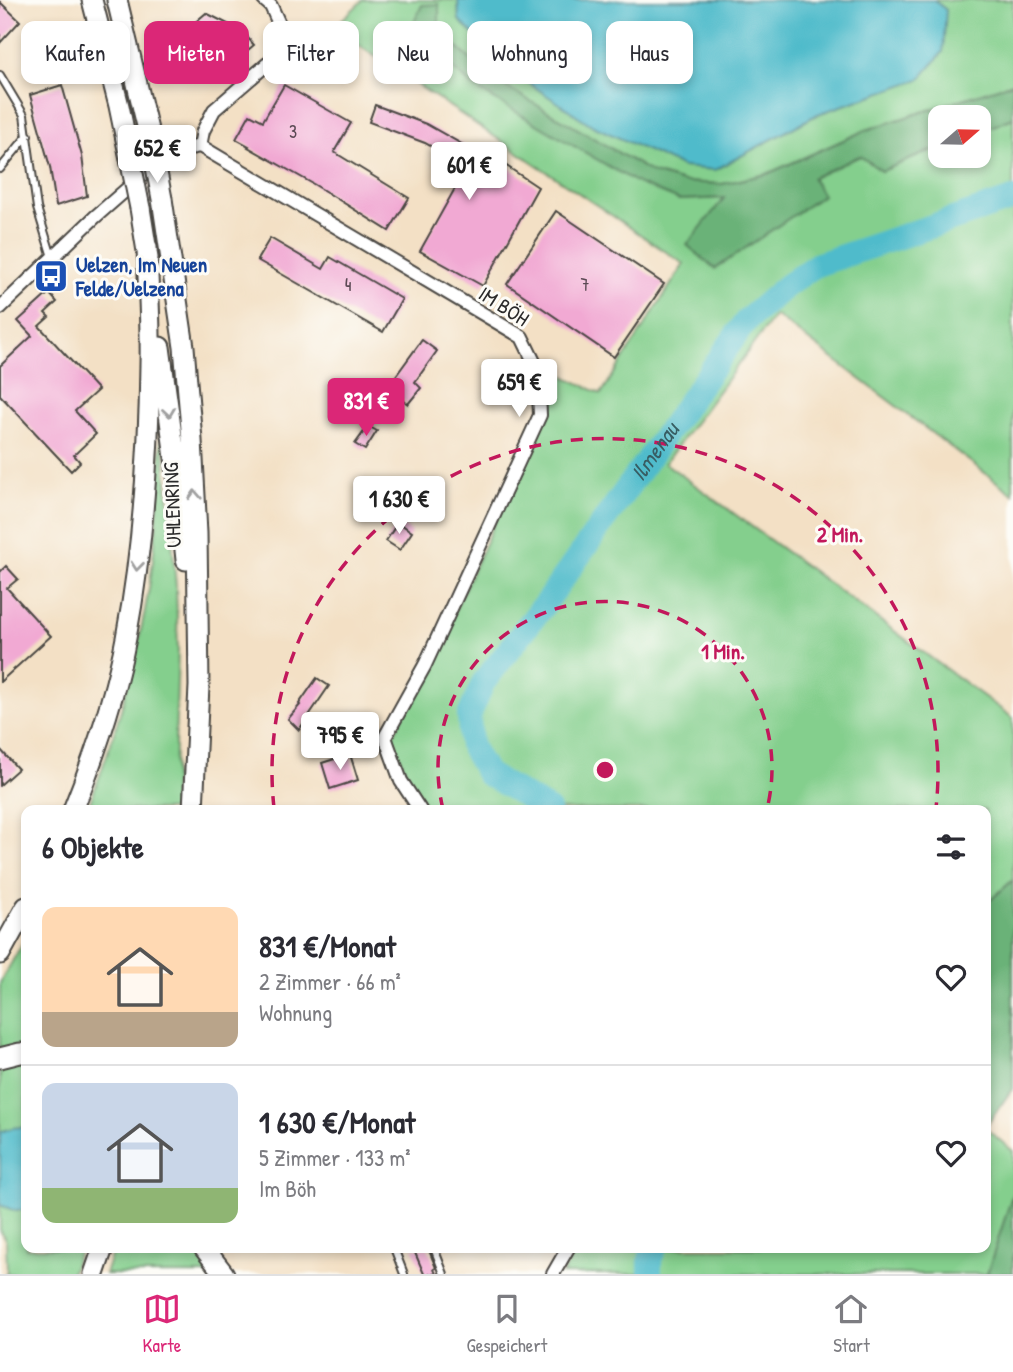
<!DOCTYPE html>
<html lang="de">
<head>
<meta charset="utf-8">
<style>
  body { margin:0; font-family:"Patrick Hand",sans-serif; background:#f7f7f7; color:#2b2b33; height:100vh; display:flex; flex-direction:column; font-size:26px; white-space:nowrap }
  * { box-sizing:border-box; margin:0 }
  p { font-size:23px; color:#7c7c81 }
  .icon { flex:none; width:38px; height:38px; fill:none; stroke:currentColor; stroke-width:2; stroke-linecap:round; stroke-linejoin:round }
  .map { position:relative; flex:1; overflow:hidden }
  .side { position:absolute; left:21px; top:805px; width:970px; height:448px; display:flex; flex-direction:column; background:#fff; border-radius:14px; box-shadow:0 4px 10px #0003 }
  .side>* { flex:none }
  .hud { position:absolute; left:21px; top:21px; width:971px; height:63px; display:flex; gap:14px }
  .needle { width:46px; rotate:70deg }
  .fabs { position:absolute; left:928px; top:105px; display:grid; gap:14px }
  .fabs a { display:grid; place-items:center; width:63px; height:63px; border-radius:14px; background:#fff; box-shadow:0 4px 10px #0003; font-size:35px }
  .price { position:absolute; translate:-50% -60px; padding:0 16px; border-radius:7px; background:#fff; color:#222; font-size:23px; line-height:46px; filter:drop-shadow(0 2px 4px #0008) }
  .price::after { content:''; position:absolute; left:50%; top:42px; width:21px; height:16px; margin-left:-10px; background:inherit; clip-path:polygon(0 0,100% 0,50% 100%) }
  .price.on { background:#db2777; color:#fff }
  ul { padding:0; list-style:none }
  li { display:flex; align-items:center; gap:21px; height:175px; padding:0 21px }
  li+li { border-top:2px solid #e1e1e2 }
  li span { display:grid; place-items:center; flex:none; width:196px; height:140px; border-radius:14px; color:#555 }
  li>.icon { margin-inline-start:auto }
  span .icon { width:84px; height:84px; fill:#fffc; stroke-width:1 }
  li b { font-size:30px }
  h2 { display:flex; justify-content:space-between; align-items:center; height:84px; padding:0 21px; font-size:30px }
  .chip { padding:0 24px; border-radius:14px; background:#fff; box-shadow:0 4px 10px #0003; font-size:24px; line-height:63px }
  .chip.on { background:#db2777; color:#fff }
  .tab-bar { display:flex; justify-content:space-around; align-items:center; height:98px; border-top:2px solid #e1e1e2; background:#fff; font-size:19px; color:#7c7c81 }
  .tab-bar a { display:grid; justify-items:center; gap:4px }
  .tab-bar .on { color:#db2777 }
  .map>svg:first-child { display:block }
  .green { fill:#84cf8d; stroke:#587d5c; stroke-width:2 }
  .forest { fill:#6bb278; stroke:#4b6e52; stroke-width:2 }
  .water { fill:#4fbbcb; stroke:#3d737b; stroke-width:2 }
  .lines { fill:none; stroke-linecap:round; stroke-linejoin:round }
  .river { stroke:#4fbbcb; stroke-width:24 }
  .building { fill:#f1a9d3 }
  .service-casing { stroke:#494642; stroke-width:10 }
  .minor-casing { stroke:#494642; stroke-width:16 }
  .trunk-casing { stroke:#494642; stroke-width:23 }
  .service { stroke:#fff; stroke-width:6 }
  .minor { stroke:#fff; stroke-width:12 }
  .trunk { stroke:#fff; stroke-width:19 }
  .trunk-bridge-casing { stroke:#494642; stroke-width:23; stroke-linecap:butt }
  .trunk-bridge { stroke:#fff; stroke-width:19 }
  .oneway { stroke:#a0a0a0 }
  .ring { fill:none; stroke:#c2185b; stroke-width:3.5; stroke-dasharray:12 9 }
  .labels { text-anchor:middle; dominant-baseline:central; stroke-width:6; stroke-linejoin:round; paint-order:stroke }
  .number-label { font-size:18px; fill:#5c4a55 }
  .transit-label { font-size:21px; font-weight:bold; fill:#164399; stroke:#fdfcf7; text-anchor:start }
  .street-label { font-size:21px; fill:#2b2b2b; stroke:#fdfcf7 }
  .water-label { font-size:23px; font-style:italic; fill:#385d63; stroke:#fdfcf7 }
  .centre { fill:#c2185b; stroke:#fdfcf7; stroke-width:3.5 }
  .ring-label { font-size:21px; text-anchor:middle; font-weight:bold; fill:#c2185b; stroke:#fdfcf7; stroke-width:6; stroke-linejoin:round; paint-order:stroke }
</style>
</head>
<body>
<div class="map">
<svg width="1013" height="1274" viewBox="0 0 1013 1274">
  <rect width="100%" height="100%" fill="#fdfcf7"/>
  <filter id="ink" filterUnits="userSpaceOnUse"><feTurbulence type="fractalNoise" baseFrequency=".0143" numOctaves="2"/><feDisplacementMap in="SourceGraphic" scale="14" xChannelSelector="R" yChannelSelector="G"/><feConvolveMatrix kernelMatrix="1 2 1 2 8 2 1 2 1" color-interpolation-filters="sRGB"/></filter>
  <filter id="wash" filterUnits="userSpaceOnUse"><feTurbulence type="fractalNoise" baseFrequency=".00686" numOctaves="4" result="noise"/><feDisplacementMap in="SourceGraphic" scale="28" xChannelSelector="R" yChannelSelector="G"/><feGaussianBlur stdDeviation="1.57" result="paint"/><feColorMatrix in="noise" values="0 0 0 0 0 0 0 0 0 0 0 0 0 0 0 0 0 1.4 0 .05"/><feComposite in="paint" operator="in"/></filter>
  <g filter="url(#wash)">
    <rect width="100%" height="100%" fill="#f3e0c5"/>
    <path class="green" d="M363,0H458L459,20L715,170L818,114L920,78L946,10L934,0H1013V83L866,130L767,174L722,184L683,182L653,173L491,78L439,31H410L679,200L822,195L811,178L860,156L882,171L940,147V156H978V132L1013,118V494L775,315L665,463L1013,718V880L985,905V810H428L409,780L392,738L429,667L536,431L554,371L601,394L684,264L333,28Z
      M162,423L176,586L178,650L173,810H87C115,738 136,665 149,588C158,534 159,478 162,423Z
      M26,937V1047L0,1051V983Z
      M26,1061V1128L21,1127L0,1132V1065Z
      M985,1128L1013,1151V1193L987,1274H562L577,1248H985Z
      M0,1205L22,1210H26V1248H80L71,1274H5L7,1271L6,1241L0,1230Z
      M114,1248H195L215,1274H105Z"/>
    <path class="forest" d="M439,4V31L491,78L653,173L683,182L722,184L767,174L866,130L1013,83V118L978,132V117H940V147L882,171L860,156L812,178L823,195L715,269L687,245L724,198L679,200L639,184L475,88L410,31L422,5Z
      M1013,880V1088L985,1128V905Z
      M1013,1193V1274H987Z"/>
    <path class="water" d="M458,0H934L946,10L943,52L920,79L818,114L715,170L683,167L593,126L509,70L459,20Z
      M21,1127L26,1128V1210H13L0,1205V1132L12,1128Z"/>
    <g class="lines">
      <g class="river">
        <path id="s1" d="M549,810L487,774L471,746L469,716L483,683L547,601L746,321L786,286L816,265L1013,199"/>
        <path d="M650,1274V1259L655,1248"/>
      </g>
    </g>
    <g id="blocks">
      <path class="building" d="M0,2L20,21L0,43Z
        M206,13L242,31L254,45L215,78L209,69L204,73L187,54L167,72L159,40L171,30L178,37Z
        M62,85L82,156L87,196L56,206L50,167L30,95Z
        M284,85L351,123L334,152L409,198L389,231L315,185L248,147L249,146L236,139L250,114L263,121Z
        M375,105L426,124L476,152L478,147L538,187L483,286L420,251L467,167L425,143L369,122Z
        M556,211L664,284L614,357L507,284Z
        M270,238L323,269L330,257L402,299L383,332L257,260Z
        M49,293L57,302L45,313L49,317L39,326L98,390L75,411L96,434L74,455L80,462L71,471L0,395V366L32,336L18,321Z
        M422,340L437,351L415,382L421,388L408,404L387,388Z
        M368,426L377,431L365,450L355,444Z
        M398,522L412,532L400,550L386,541Z
        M6,566L18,579L7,588L51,636L0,682V572Z
        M317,678L329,686L299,730L288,719L300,705L299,704Z
        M0,749L18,769L0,785Z
        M350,754L358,780L330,789L322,763Z
        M413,1248H428L436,1268L434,1269L436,1274H424Z"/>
    </g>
  </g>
  <g filter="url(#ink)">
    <use href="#blocks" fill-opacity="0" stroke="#494642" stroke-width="2"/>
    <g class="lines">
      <g class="service-casing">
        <path id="service" d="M0,75L24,115L37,208L52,257
          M0,169L28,135
          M394,1248L404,1274
          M434,1248L444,1274"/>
      </g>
      <g class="minor-casing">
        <path id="minor" d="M200,146L522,337L538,370L540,415L425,665L385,737L401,781L420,810
          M0,308L95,217L168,153L200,146L203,131L214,110L273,59L280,44V26L271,6L264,0
          M553,1274L568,1248"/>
      </g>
      <g class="trunk-casing">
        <path id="trunk" d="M92,0L119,106L130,159
          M117,0L153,151
          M162,199L184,347L192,440L197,533L199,686L193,810
          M140,208L148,258
          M160,347L176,465L186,560
          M73,810C95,755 115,697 126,638C143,548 149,455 150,364C151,325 148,286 147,247
          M0,954L26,907
          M0,1058L20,1053H26
          M204,1248L224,1274
          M94,1274L103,1248"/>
      </g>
      <use href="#service" class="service"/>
      <use href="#minor" class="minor"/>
      <use href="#trunk" class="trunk"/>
      <g class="trunk-bridge-casing">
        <path id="trunk-bridge" d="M153,151L162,199
          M130,159L140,208"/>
      </g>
      <use href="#trunk-bridge" class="trunk-bridge"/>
    </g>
    <defs><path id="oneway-chevron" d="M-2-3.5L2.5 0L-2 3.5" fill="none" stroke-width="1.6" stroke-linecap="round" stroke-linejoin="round" transform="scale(1.75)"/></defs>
    <g class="oneway">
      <use href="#oneway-chevron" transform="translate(169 412) rotate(82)"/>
      <use href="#oneway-chevron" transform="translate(195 495) rotate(-93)"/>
      <use href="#oneway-chevron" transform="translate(137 566) rotate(96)"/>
    </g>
  </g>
  <g class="ring">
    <path d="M443 809A167 167 0 1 1 767 809"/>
    <path d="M274 808A333 333 0 1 1 936 808"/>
  </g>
  <defs>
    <g id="bus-square" transform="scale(1.75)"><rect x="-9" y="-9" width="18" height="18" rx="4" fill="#1a4fb4" stroke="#fdfcf7"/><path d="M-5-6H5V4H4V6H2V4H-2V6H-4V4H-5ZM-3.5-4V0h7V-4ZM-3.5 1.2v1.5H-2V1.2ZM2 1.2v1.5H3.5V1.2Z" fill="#fff"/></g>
  </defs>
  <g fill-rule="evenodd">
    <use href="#bus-square" x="51" y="276"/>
  </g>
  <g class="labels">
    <g class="number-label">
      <text x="293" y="131">3</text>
      <text x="348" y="284">4</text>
      <text x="585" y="284">7</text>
    </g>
    <g class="transit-label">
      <text x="76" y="264">Uelzen, Im Neuen<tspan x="76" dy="24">Felde/Uelzena</tspan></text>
    </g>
    <g class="street-label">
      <text transform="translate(504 306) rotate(33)">IM BÖH</text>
      <text transform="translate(172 505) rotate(-92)">UHLENRING</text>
    </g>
    <g class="water-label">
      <text stroke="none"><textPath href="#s1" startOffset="458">Ilmenau</textPath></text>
    </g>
  </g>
  <circle cx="605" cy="770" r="10" class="centre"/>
  <g class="ring-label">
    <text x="840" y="542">2 Min.</text>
    <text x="723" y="659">1 Min.</text>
  </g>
</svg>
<div class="fabs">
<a><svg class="needle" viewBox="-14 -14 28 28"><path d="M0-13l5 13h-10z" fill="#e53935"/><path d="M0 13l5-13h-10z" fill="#7c7c81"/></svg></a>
</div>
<b class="price" style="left:157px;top:185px">652 €</b>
<b class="price" style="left:469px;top:202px">601 €</b>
<b class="price" style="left:519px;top:419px">659 €</b>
<b class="price on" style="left:366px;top:438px">831 €</b>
<b class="price" style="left:399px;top:536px">1 630 €</b>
<b class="price" style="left:340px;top:772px">795 €</b>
<div class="hud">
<a class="chip">Kaufen</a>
<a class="chip on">Mieten</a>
<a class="chip">Filter</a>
<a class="chip">Neu</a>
<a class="chip">Wohnung</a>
<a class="chip">Haus</a>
</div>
<section class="side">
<h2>6 Objekte<svg class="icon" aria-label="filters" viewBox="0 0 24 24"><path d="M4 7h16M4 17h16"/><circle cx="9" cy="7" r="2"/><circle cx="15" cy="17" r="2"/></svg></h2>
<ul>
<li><span style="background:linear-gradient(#ffd9b3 75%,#b9a48a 0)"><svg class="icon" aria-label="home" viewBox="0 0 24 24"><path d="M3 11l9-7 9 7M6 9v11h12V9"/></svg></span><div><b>831 €/Monat</b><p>2 Zimmer · 66 m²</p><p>Wohnung</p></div><svg class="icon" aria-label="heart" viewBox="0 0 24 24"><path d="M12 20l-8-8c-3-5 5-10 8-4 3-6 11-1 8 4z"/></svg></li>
<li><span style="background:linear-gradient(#c9d6e8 75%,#8fb573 0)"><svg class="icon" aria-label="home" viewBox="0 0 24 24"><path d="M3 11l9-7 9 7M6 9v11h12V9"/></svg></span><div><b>1 630 €/Monat</b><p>5 Zimmer · 133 m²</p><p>Im Böh</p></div><svg class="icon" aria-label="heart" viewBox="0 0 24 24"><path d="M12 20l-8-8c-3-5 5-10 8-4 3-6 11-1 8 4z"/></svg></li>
</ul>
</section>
</div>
<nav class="tab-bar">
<a class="on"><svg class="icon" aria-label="map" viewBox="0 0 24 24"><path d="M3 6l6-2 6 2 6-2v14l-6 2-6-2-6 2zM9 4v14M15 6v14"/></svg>Karte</a>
<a><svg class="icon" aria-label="saved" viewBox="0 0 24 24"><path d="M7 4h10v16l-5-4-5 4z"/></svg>Gespeichert</a>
<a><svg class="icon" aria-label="home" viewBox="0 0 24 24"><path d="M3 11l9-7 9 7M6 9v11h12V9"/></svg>Start</a>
</nav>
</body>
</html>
